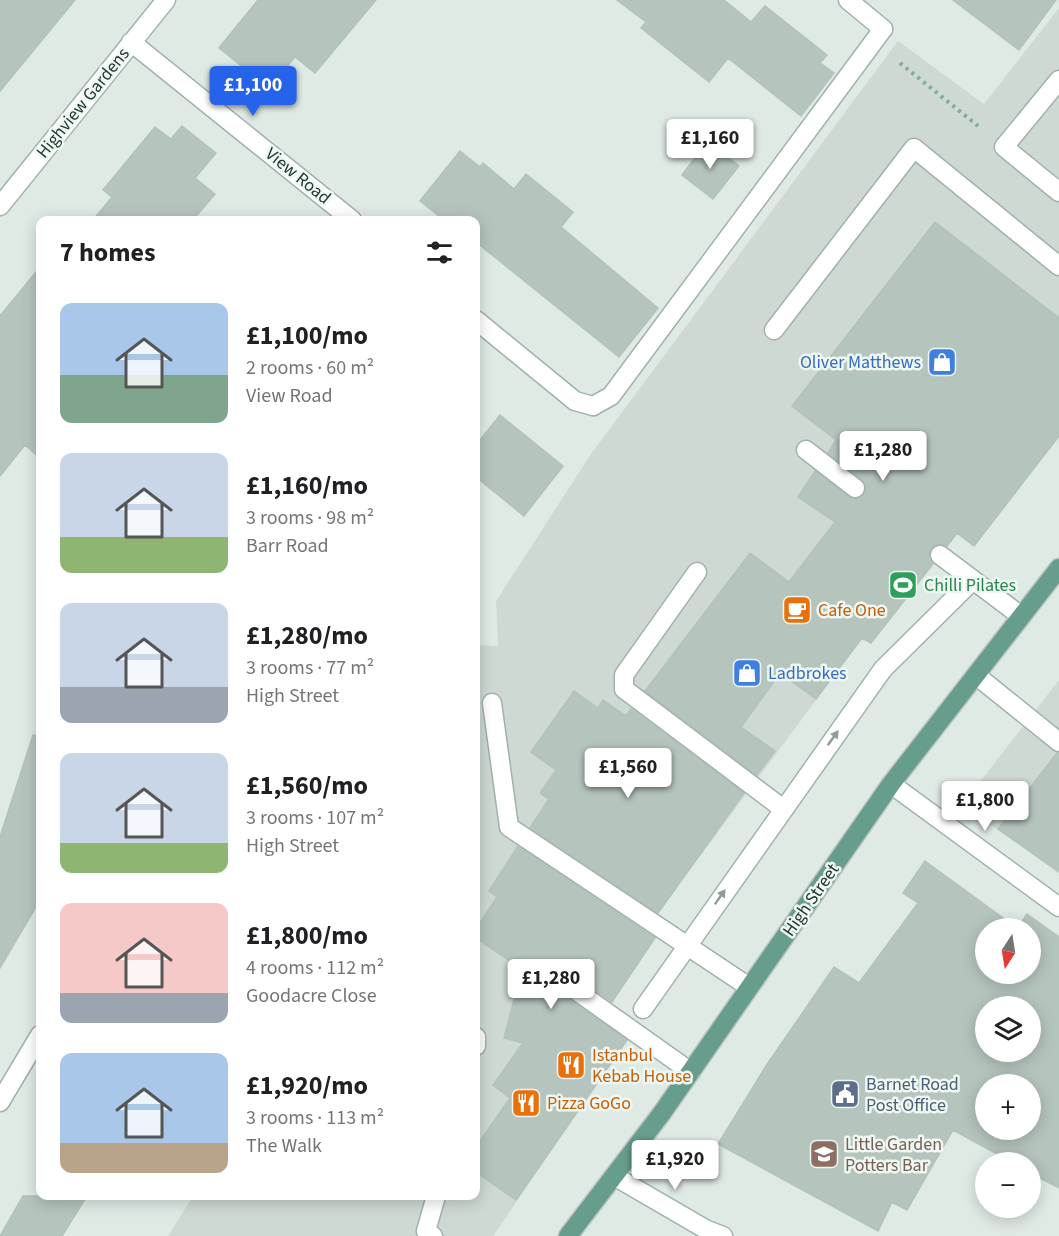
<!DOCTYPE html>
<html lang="en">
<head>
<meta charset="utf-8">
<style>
  body { margin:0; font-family:"Source Sans 3",sans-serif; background:#f2f2f2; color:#202124; height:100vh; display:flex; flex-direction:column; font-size:22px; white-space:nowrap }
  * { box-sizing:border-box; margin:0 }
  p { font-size:20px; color:#757577 }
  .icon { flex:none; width:33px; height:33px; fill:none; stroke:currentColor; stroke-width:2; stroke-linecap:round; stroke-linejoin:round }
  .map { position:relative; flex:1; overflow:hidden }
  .panel { position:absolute; left:36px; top:216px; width:444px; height:984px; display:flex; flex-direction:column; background:#fff; border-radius:12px; box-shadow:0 3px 15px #0003 }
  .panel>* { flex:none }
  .needle { width:39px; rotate:192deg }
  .fabs { position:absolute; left:975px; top:918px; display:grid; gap:12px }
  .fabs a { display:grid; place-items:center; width:66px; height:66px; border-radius:50%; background:#fff; box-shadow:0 3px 15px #0003; font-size:30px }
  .price { position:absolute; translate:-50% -51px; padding:0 14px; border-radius:6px; background:#fff; color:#222; font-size:20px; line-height:39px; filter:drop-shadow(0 2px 3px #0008) }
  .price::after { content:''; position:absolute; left:50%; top:36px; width:18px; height:14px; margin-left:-9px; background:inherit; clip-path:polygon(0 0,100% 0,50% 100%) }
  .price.selected { background:#2563eb; color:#fff }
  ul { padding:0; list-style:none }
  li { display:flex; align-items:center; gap:18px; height:150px; padding:0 24px }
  li span { display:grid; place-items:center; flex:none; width:168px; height:120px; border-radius:12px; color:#555 }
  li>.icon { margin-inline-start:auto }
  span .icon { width:72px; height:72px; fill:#fffc; stroke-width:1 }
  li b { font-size:26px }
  h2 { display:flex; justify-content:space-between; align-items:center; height:72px; padding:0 24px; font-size:26px }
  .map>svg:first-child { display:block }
  .built { fill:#ced9d3 }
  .building { fill:#b5c4bd; stroke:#b2c3bb; stroke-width:1.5; fill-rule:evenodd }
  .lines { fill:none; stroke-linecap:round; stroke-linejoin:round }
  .service-casing { stroke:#a2b1ab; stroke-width:21 }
  .minor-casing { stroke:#a2b1ab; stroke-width:21 }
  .tertiary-casing { stroke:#a2b1ab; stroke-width:21 }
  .primary-casing { stroke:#bcc4c1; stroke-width:21 }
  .path { stroke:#81ac9d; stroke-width:4; stroke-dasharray:3 4.5; stroke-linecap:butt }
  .service { stroke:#fff; stroke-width:18 }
  .minor { stroke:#fff; stroke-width:18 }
  .tertiary { stroke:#fff; stroke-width:18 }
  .primary { stroke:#669d8d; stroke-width:18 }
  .oneway { fill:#909c98 }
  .labels { text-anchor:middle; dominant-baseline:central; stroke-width:5; stroke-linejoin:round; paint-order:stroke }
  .street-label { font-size:18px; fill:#213931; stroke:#eff7f3 }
  .shop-label { font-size:18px; fill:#366cbe; stroke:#eff7f3; text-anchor:end }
  .leisure-label { font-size:18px; fill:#27864d; stroke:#eff7f3; text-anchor:start }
  .food-label { font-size:18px; fill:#c56008; stroke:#eff7f3; text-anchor:start }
  .service-label { font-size:18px; fill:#4e5e75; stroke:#eff7f3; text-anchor:start }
  .education-label { font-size:18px; fill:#785e54; stroke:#eff7f3; text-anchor:start }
</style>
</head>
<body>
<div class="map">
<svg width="1059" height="1236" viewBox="0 0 1059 1236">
  <rect width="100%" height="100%" fill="#dfeae5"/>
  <path class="built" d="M1059,8V436L974,546L957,533L871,643L862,638L658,913V933L599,1020L628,1040L493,1236H168L193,1196H476V645L498,646L496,601L591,454L898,41L984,104Z
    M1059,680V873L977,815L971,808L969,796Z"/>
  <path class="building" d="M0,0H75L0,91Z
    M258,0H376L315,73L295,57L269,88L219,48Z
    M617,0H724L751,22L765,6L827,55L820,63L834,73L801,116L728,58L709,82L641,28L646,22Z
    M953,0H1056L1019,50Z
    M182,126L216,153L195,178L215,194L193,220H93L112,197L103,190L155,127L171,139Z
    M707,141L739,166L713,199L682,175Z
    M460,151L480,167L483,163L514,189L526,174L573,212L561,227L658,308L619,357L476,242V220H444L420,201Z
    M935,222L1059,318V436L974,546L957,533L947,546L941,544L931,548L929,554L933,564L871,643L862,638L816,699L780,673L741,727L775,751L757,775L645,691L750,553L789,582L835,522L798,497L815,471L849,497L859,499L864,494L866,489L862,480L828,453L836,440L792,406Z
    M40,267V458L25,445L0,476V316Z
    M500,415L563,466L524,516L476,477V445Z
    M574,691L598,708L603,700L626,716L631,709L744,793L658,913L530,828L549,799L540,793L556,770L531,752Z
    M33,735L40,736V900L0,968V837Z
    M1057,753H1059V872L998,829Z
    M518,846L655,938L612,1002L577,978L567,977L562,981L561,991L564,996L627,1040L516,1200L476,1172V1147L510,1098L493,1085L523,1043L504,1038L522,969L476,938V929L497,897L489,891Z
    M925,861L1017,928L1027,914L1059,937V1188L1030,1173V1162H1012L953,1130L907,1210L892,1202L878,1231L718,1144L766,1066L834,967L859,983L918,903L903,893ZM986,928H1030V974H986ZM986,1006H1030V1052H986ZM986,1084H1030V1130H986Z
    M23,1196H87L62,1236H0Z"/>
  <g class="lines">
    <g class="service-casing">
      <path id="service" d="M1059,80L1004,147L1059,192
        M774,330L914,148L1059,266
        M593,406L611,396L883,29
        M806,450L855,488
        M940,555L1021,616
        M697,572L624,675V689L782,808
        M977,676L1059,742
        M492,703L509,827L749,987
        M571,987L691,1072
        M643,1009L883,669L973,580
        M476,1037V1046
        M433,1236L426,1231L436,1196"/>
    </g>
    <g class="minor-casing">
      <path id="minor" d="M848,0L883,29
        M131,42L352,220
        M0,206L166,0
        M476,320L575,401L593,406
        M891,784L1059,907
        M0,1102L40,1035"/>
    </g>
    <g class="tertiary-casing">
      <path id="tertiary" d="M614,1176L707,1230L723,1236"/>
    </g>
    <g class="primary-casing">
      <path id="primary" d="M568,1236L662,1113L891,784L1059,568"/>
    </g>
    <path class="path" d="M900,63L978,126"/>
    <use href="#service" class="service"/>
    <use href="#minor" class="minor"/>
    <use href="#tertiary" class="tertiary"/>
    <use href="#primary" class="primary"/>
  </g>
  <defs><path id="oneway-solid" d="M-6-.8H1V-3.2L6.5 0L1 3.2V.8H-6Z" transform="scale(1.5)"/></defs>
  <g class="oneway">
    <use href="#oneway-solid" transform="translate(833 738) rotate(-54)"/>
    <use href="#oneway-solid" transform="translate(720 897) rotate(-55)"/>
  </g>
  <defs>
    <g id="shop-square" transform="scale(1.5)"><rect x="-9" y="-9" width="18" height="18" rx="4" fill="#3f7fe0" stroke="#eff7f3"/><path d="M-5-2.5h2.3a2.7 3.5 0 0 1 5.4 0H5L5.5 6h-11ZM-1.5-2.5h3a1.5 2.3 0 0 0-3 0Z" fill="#fff"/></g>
    <g id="stadium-square" transform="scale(1.5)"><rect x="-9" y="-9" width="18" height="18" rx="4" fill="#2e9e5b" stroke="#eff7f3"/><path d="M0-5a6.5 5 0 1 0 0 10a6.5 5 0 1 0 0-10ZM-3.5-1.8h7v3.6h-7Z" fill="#fff"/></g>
    <g id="cafe-square" transform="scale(1.5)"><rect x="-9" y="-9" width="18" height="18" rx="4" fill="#e8710a" stroke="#eff7f3"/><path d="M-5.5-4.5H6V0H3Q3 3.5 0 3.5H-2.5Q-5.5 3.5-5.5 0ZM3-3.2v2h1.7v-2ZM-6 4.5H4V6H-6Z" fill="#fff"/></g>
    <g id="restaurant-square" transform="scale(1.5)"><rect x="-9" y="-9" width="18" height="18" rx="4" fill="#e8710a" stroke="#eff7f3"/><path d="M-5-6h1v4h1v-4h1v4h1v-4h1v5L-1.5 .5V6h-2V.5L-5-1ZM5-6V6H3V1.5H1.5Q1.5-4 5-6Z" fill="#fff"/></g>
    <g id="civic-square" transform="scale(1.5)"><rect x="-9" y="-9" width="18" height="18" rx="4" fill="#5c6f8a" stroke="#eff7f3"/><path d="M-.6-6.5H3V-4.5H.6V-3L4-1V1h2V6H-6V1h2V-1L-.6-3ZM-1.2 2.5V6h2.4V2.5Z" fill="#fff"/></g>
    <g id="school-square" transform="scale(1.5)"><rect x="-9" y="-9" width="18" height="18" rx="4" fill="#8d6e63" stroke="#eff7f3"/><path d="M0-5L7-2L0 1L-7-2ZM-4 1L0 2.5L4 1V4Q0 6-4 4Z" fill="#fff"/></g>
  </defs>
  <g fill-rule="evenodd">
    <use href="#shop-square" x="942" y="362"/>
    <use href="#stadium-square" x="903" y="585"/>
    <use href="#cafe-square" x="797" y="610"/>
    <use href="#shop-square" x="747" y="673"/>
    <use href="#restaurant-square" x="571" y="1065"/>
    <use href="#civic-square" x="845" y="1094"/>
    <use href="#restaurant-square" x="526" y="1103"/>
    <use href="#school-square" x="824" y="1154"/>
  </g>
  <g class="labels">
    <g class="street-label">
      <text transform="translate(83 103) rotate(-51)">Highview Gardens</text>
      <text transform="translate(298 176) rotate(39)">View Road</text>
      <text transform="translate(811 900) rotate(-55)">High Street</text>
    </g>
    <g class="shop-label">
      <text x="921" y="362">Oliver Matthews</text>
      <text x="768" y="673" text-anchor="start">Ladbrokes</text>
    </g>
    <g class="leisure-label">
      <text x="924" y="585">Chilli Pilates</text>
    </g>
    <g class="food-label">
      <text x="818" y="610">Cafe One</text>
      <text x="592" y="1055">Istanbul<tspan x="592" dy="21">Kebab House</tspan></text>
      <text x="547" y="1103">Pizza GoGo</text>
    </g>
    <g class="service-label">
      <text x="866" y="1084">Barnet Road<tspan x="866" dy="21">Post Office</tspan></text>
    </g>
    <g class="education-label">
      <text x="845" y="1144">Little Garden<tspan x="845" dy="21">Potters Bar</tspan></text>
    </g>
  </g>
</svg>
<div class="fabs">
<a><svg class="needle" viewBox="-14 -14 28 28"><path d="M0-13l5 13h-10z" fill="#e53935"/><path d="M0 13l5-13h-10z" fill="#757577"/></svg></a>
<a><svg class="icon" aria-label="layers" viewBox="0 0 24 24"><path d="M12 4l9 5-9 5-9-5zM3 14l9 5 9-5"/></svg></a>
<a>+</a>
<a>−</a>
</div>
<b class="price selected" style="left:253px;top:117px">£1,100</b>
<b class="price" style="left:710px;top:170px">£1,160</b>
<b class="price" style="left:883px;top:482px">£1,280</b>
<b class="price" style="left:628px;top:799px">£1,560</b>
<b class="price" style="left:985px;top:832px">£1,800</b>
<b class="price" style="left:551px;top:1010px">£1,280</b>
<b class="price" style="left:675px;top:1191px">£1,920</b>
<section class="panel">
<h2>7 homes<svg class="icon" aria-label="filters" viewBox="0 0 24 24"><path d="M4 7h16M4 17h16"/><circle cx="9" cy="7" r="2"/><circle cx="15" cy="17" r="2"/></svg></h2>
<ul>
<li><span style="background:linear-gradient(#a9c7e8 60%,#7fa58c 0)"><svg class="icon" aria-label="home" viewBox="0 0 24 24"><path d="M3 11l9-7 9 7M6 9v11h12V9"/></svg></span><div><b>£1,100/mo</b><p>2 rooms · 60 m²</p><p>View Road</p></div></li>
<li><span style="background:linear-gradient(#c9d6e8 70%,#8fb573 0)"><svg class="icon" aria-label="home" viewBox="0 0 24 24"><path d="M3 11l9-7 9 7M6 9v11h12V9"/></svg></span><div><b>£1,160/mo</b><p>3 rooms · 98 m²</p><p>Barr Road</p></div></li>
<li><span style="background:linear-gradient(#c9d6e8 70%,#9aa5b1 0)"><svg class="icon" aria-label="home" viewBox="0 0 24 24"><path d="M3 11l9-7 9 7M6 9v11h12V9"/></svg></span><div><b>£1,280/mo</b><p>3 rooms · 77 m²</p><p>High Street</p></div></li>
<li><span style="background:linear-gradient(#c9d6e8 75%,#8fb573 0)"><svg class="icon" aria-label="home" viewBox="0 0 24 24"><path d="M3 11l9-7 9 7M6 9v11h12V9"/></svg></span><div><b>£1,560/mo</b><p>3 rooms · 107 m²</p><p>High Street</p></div></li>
<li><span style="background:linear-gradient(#f6c9c9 75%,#9aa5b1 0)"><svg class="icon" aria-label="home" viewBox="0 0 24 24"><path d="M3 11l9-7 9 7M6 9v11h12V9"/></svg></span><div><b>£1,800/mo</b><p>4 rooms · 112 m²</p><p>Goodacre Close</p></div></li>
<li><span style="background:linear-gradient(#a9c7e8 75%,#b9a48a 0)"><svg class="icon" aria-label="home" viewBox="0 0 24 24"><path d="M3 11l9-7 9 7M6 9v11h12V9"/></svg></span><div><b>£1,920/mo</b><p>3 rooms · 113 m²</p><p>The Walk</p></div></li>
</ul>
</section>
</div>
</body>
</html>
